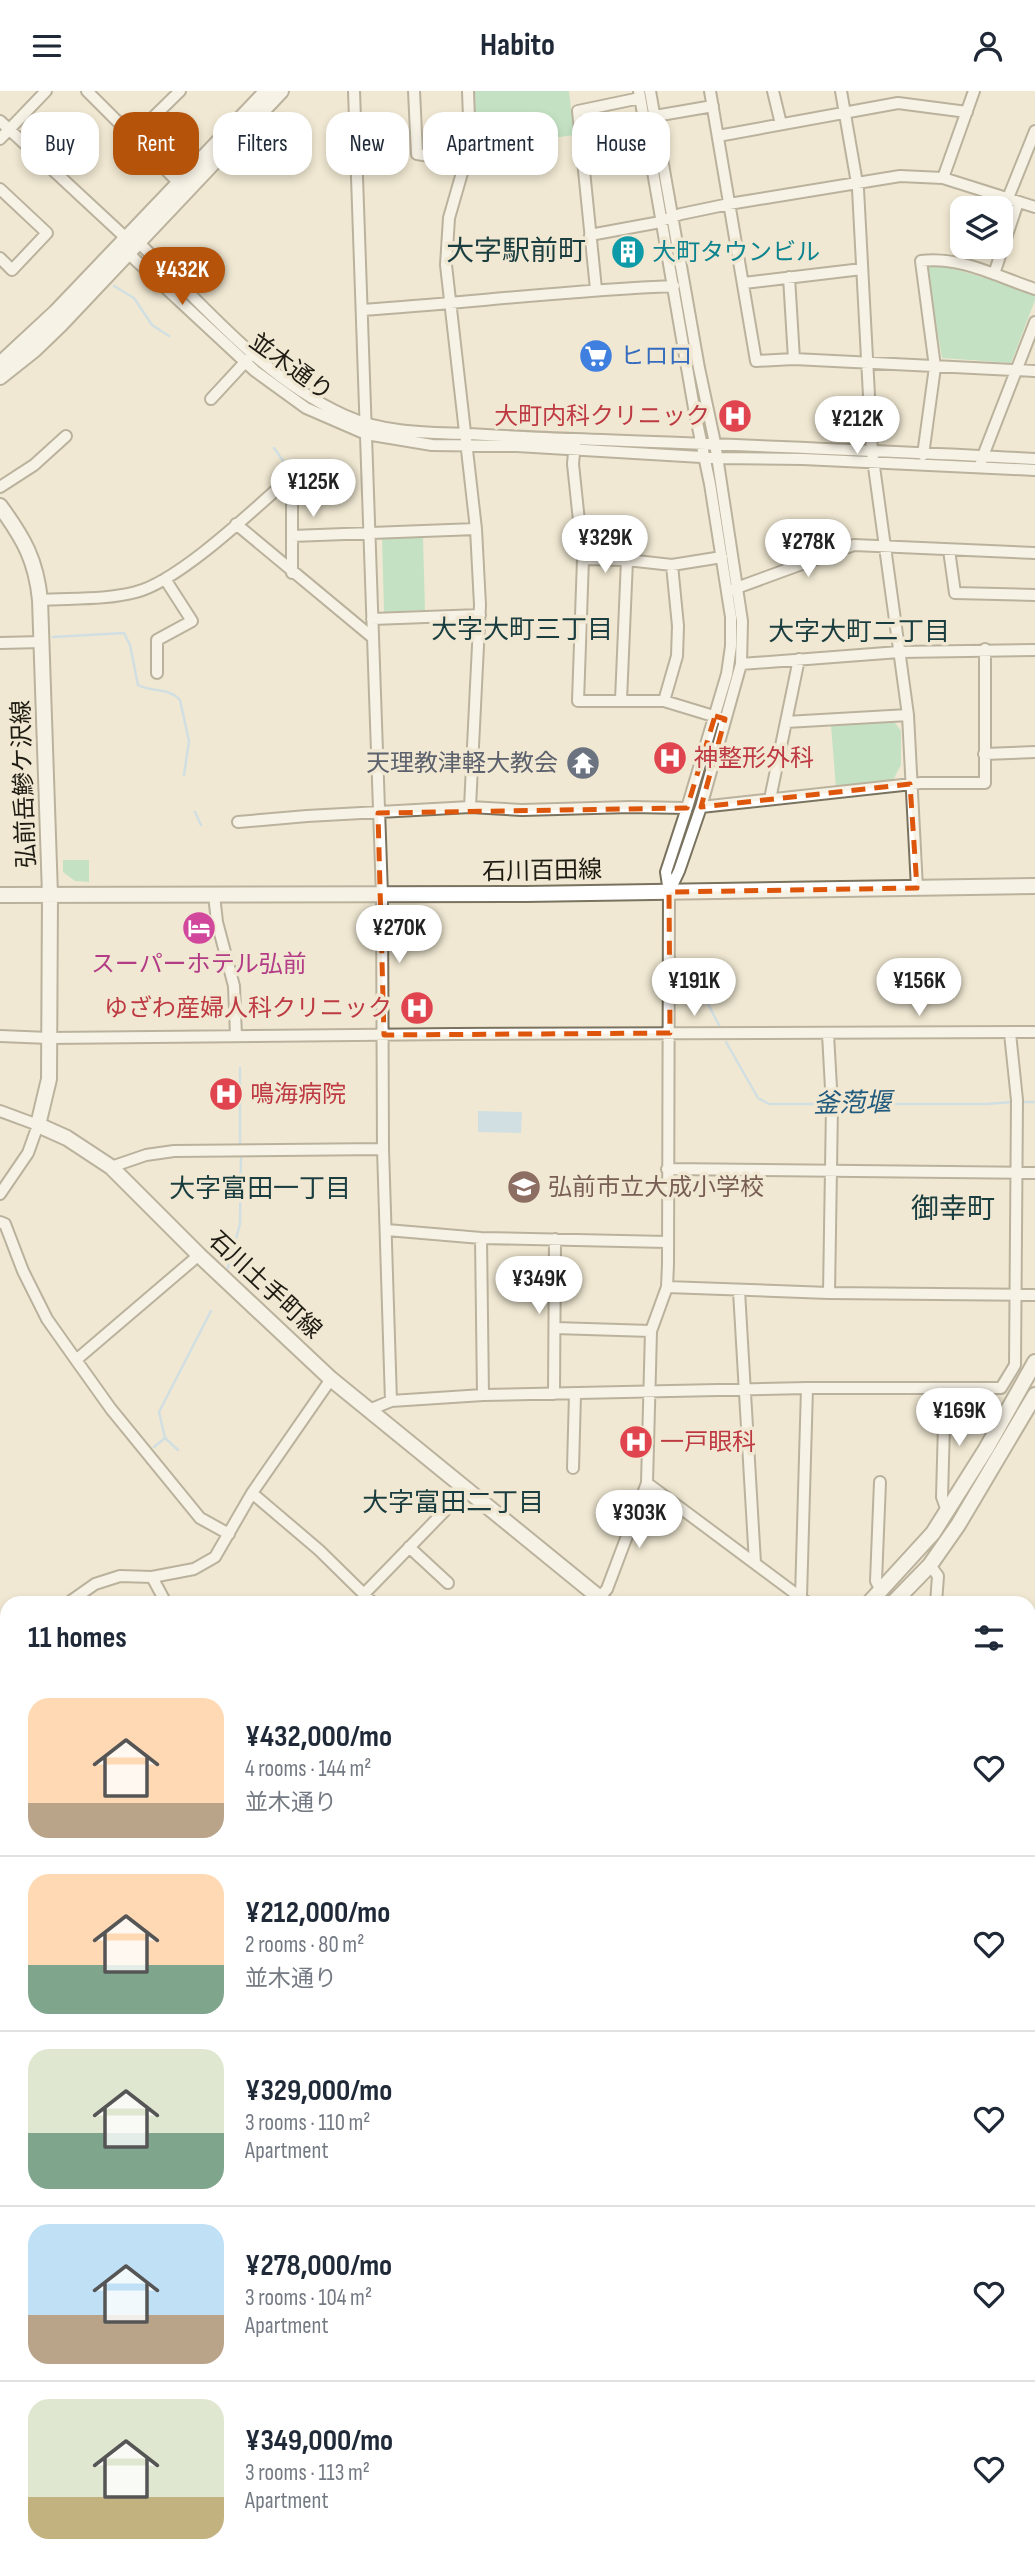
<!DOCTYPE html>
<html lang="en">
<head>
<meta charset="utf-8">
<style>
  body { margin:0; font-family:"Sofia Sans Condensed","Noto Sans JP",sans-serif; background:#f2f2f3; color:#1f2937; height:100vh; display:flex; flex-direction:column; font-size:26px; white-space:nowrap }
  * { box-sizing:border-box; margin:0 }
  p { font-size:23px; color:#747a83 }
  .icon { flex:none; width:38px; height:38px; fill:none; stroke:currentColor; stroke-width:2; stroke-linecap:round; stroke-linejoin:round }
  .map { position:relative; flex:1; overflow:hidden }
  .panel { position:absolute; left:0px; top:1505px; width:1036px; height:973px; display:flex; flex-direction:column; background:#fff; border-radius:21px 21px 0 0; box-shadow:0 4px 10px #0003 }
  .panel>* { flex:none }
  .banner { position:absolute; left:21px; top:21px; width:994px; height:63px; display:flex; gap:14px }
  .buttons { position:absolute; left:950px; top:105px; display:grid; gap:14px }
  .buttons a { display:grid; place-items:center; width:63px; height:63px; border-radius:14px; background:#fff; box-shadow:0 4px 10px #0003; font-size:35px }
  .price { position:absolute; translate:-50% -60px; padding:0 16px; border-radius:24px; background:#fff; color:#222; font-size:23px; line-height:46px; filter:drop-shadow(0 2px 4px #0008) }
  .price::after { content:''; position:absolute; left:50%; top:42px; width:21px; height:16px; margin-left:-10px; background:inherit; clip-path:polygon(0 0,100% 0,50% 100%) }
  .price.on { background:#b45309; color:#fff }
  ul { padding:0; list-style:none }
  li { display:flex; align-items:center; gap:21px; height:175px; padding:0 28px }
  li+li { border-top:2px solid #e0e1e3 }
  li span { display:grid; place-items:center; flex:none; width:196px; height:140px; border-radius:21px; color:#555 }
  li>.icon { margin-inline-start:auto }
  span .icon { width:84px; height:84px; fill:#fffc; stroke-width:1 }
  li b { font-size:30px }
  h2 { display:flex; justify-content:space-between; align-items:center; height:84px; padding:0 28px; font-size:30px }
  .tag { padding:0 24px; border-radius:21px; background:#fff; box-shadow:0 4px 10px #0003; font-size:24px; line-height:63px }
  .tag.on { background:#b45309; color:#fff }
  header { display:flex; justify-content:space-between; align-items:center; height:91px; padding:0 28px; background:#fff; font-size:32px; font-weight:700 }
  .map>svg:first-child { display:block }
  .green { fill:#8fdcb1 }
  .water { fill:#aad6f5 }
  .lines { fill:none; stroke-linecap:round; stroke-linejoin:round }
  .stream { stroke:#aad6f5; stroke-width:2.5 }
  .river { stroke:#aad6f5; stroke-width:18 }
  .minor-casing { stroke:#79725e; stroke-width:14 }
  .major-casing { stroke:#79725e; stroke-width:18 }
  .minor { stroke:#fff; stroke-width:10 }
  .major { stroke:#fff; stroke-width:14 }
  .rail-casing { stroke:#918b7c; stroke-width:5 }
  .rail { stroke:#f0e8d2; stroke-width:2.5; stroke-dasharray:8; stroke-linecap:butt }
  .marked { fill:none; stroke:#de560c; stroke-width:5; stroke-dasharray:14 9; stroke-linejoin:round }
  .labels { text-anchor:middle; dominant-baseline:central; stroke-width:7; stroke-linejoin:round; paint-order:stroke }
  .culture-label { font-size:24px; fill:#0d838f; stroke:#f0e8d2; text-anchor:start }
  .shop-label { font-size:24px; fill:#366cbe; stroke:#f0e8d2; text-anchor:start }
  .street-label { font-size:24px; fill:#1e1b13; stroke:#f0e8d2 }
  .health-label { font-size:24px; fill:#be3a42; stroke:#f0e8d2; text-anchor:start }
  .worship-label { font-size:24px; fill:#5b616d; stroke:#f0e8d2; text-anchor:end }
  .hotel-label { font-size:24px; fill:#b23c85; stroke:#f0e8d2 }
  .education-label { font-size:24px; fill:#785e54; stroke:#f0e8d2; text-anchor:start }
  .neighbourhood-label { font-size:26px; fill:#1a3d40; stroke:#f0e8d2 }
  .water-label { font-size:26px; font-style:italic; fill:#225a7d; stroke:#f0e8d2 }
  .quarter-label { font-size:28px; fill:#1a3d40; stroke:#f0e8d2 }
</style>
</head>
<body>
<header><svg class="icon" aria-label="menu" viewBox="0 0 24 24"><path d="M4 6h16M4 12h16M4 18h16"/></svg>Habito<svg class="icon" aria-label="person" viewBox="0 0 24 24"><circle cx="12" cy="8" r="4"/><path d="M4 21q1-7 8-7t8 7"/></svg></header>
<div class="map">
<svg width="1035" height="2478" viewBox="0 0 1035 2478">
  <rect width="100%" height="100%" fill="#f0e8d2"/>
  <path class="green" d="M475,0H569L574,44L524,51L476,49Z
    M945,175L1035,202V209L1011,272L942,267L926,176Z
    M423,446L425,519L384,521L382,447Z
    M893,629L901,640V674L893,689L836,697L831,634Z
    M63,769H89V791L75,790L63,781Z"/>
  <path class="water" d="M478,1020L522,1021L521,1042L478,1041Z"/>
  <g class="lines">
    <path class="stream" d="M114,195L134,207L152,234L169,245
      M274,357L289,378
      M53,546L124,542L130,554L138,594C153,602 168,596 180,609L189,650L184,684
      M195,721L201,734
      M694,886L720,936
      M726,951L758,1007L769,1013H827
      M240,977V1056
      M1021,1011H1035
      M834,1013H986L1013,1011
      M228,1177L240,1133L241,1063
      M154,1356L165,1347
      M178,1359L165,1347L159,1321L211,1220"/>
    <path class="river" d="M0,1705L7,1706
      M446,2471L452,2478"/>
    <g class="minor-casing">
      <path id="minor" d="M87,0L179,92
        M354,0L382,804L383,1058L391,1310
        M414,0L417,63L466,71
        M650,0L699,277L715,352L742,530L741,573L701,716L679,780L669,801
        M710,0L756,270L794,268L1035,280
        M773,0L781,33
        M841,0L858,98L872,361L908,624L917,797
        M655,25L713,15
        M0,30L126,147L138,151C203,213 261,286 344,324C383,342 427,342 469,343C504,345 539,347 575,348C728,354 882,359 1035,368
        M718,45L898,12L967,21
        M133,46L180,0
        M0,48L46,0
        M943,87L974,0
        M0,98L47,142L12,179L0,167
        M1008,107L1035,40
        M590,144L655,132L681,123L729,113L900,85L943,87L1035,116
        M127,157L128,162L255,280L306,317L366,343L432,354L517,355L718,367L803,368L1035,379
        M994,183L1018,111
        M789,186L794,268
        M744,192L862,178
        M596,198L578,20L640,7
        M362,219C466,212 569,199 674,195
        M211,308L248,268
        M575,351L573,373L583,468L578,610H664L720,627
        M923,364L935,276L921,170C961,165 998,186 1035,198
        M981,370L1035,231
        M0,396L34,374L66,345
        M236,433L372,546
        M292,445V482
        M949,459L955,502L1035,504
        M583,468L627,469L672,474L722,466
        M731,499L854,454L1035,462
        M40,509C70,507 107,509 136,501C179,490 252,420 286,390L292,396V445L476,438L446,174L449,127L470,54L468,0
        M372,528L480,524
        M0,552L42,551
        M741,573L899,561L1035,559
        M157,582V549L192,530L165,488
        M621,609L627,469
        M664,610L677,565L678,535L672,474
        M786,631L908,624
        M984,663L1035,661
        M770,708L799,568
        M470,716L480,514L476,438
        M701,716L921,692H985V558
        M238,731L307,725L470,716L522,719L630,716L687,717
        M214,804L217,831L234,895L236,945
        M828,943L832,1015L829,1202
        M0,945L49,947L455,943L1035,941
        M0,1020L38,1034L28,1062L0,1103
        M111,1076L146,1064L174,1060L383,1058
        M667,1078L1035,1082
        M0,1131L5,1133L23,1180L47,1228L76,1269L111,1318L200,1427L229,1443
        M387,1139L481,1147L667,1151
        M481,1147L483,1304
        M667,1196L829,1202L1035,1204
        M739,1200L755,1472
        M555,1237L651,1240
        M76,1269L199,1164
        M945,1298L942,1406L947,1420
        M554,1303L555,1148
        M369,1319L391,1310L483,1304L807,1297H1001L1015,1274L1017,1009L1010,942
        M573,1377L575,1303
        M880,1391L876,1490L881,1499
        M647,1392L808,1512
        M252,1402L319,1459L373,1512
        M409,1456L448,1492
        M930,1474L938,1485L936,1512
        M152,1486L166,1512
        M364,1503L466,1398
        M801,1506L807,1297
        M68,1512L95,1493L120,1485L152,1486L194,1478L215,1466L252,1402L331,1288
        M589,1512L599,1507L607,1498L647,1392L651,1240L667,1196L668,1173L669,801L666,781L687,717L727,583L731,555V526L710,393L694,317L639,0
        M0,1555L7,1550
        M1029,1682H1035
        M1029,2246L1035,2256
        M1029,2316L1035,2309
        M0,2322L7,2324
        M0,2395L7,2400
        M99,2471L107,2478
        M250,2471L255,2478L263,2471
        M426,2471L432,2478
        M505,2471L532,2478
        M639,2471L649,2478
        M845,2471L853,2478
        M944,2471L954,2478
        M1025,2471L1031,2478
        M5,2478L10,2471
        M306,2478L312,2471
        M568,2478L575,2471
        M611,2478L618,2471
        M705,2478L712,2471
        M872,2478L879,2471"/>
    </g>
    <g class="major-casing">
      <path id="major" d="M0,273L56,221L267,0
        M0,286L34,259L60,234L281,0
        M0,415C24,448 36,469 40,509L50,804L49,988L38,1034L67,1047L111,1076L199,1164L331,1288L606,1512
        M0,804L526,803L1035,795
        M869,1512L933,1442L986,1358L1035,1271
        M893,1512L930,1474L958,1434L1035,1304
        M1029,1707L1035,1712"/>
    </g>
    <use href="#minor" class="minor"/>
    <use href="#major" class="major"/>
    <g class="rail-casing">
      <path id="rail" d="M0,1648L7,1731
        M1029,2399L1035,2401"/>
    </g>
    <use href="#rail" class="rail"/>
  </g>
  <path d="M0 0H1035V2478H0ZM715,625L725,628L701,716L910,693L917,797L669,801L670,942L384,944L378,722L687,717Z" fill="#f0e8d2" fill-opacity=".55" fill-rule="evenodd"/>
  <path class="marked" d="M715,625L725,628L701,716L910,693L917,797L669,801L670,942L384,944L378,722L687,717Z"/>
  <defs>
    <g id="building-disc" transform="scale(1.75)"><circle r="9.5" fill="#0f9aa8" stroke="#f0e8d2"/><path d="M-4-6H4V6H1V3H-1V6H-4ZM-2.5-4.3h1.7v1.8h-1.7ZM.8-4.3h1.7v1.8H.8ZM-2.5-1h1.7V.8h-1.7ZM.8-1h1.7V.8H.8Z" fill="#fff"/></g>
    <g id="supermarket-disc" transform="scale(1.75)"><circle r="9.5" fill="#3f7fe0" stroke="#f0e8d2"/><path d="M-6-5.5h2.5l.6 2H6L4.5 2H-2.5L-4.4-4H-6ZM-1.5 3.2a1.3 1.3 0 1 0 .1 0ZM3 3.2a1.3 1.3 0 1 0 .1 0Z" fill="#fff"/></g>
    <g id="hospital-disc" transform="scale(1.75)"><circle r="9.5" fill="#e0444e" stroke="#f0e8d2"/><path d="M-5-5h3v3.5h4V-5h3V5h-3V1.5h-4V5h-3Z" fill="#fff"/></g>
    <g id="temple-disc" transform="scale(1.75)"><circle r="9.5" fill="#6b7280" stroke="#f0e8d2"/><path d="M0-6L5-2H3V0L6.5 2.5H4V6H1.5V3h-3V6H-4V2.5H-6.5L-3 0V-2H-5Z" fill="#fff"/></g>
    <g id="hotel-disc" transform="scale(1.75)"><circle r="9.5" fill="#d1479c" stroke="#f0e8d2"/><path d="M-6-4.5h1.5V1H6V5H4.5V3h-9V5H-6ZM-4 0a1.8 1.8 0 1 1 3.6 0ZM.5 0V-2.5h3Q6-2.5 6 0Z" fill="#fff"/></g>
    <g id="school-disc" transform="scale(1.75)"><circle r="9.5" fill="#8d6e63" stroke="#f0e8d2"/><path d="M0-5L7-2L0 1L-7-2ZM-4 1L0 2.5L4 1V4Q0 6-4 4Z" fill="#fff"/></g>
  </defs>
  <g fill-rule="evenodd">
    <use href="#building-disc" x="628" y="161"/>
    <use href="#supermarket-disc" x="596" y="265"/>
    <use href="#hospital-disc" x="735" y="325"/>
    <use href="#hospital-disc" x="670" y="667"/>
    <use href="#temple-disc" x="583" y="672"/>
    <use href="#hotel-disc" x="199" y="837"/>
    <use href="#hospital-disc" x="417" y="917"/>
    <use href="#hospital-disc" x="226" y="1003"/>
    <use href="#school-disc" x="524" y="1096"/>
    <use href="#hospital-disc" x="636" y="1351"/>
  </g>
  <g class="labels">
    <g class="culture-label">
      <text x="652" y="161">大町タウンビル</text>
    </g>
    <g class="shop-label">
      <text x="620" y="265">ヒロロ</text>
    </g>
    <g class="street-label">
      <text transform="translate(291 276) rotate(36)">並木通り</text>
      <text transform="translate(24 693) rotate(-92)">弘前岳鰺ケ沢線</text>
      <text transform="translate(542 780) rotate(-1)">石川百田線</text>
      <text transform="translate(265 1194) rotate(43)">石川土手町線</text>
    </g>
    <g class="health-label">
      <text x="710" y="325" text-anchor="end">大町内科クリニック</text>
      <text x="694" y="667">神整形外科</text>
      <text x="392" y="917" text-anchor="end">ゆざわ産婦人科クリニック</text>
      <text x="250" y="1003">鳴海病院</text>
      <text x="660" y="1351">一戸眼科</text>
    </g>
    <g class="worship-label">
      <text x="558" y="672">天理教津軽大教会</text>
    </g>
    <g class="hotel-label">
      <text x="199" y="873">スーパーホテル弘前</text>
    </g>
    <g class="education-label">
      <text x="548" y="1096">弘前市立大成小学校</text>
    </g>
    <g class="neighbourhood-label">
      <text x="522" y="539">大字大町三丁目</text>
      <text x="859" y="541">大字大町二丁目</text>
      <text x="260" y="1098">大字富田一丁目</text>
      <text x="453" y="1412">大字富田二丁目</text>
    </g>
    <g class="water-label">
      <text transform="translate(852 1013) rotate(-1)">釜萢堰</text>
    </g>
    <g class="quarter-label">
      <text x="516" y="160">大字駅前町</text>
      <text x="953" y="1118">御幸町</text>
    </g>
  </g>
</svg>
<div class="buttons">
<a><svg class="icon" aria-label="layers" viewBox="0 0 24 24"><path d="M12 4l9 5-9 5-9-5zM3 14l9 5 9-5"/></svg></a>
</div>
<b class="price on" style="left:182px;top:216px">¥432K</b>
<b class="price" style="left:857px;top:365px">¥212K</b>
<b class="price" style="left:313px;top:428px">¥125K</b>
<b class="price" style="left:605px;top:484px">¥329K</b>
<b class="price" style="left:808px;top:488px">¥278K</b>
<b class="price" style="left:399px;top:874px">¥270K</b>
<b class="price" style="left:694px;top:927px">¥191K</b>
<b class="price" style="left:919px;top:927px">¥156K</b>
<b class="price" style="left:539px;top:1225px">¥349K</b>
<b class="price" style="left:959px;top:1357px">¥169K</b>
<b class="price" style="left:639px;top:1459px">¥303K</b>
<div class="banner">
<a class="tag">Buy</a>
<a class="tag on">Rent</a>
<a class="tag">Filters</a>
<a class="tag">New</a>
<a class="tag">Apartment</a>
<a class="tag">House</a>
</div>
<section class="panel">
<h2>11 homes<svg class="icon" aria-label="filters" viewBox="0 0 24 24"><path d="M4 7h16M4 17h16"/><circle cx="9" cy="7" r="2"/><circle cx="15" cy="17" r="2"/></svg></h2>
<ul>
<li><span style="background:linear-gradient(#ffd9b3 75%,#b9a48a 0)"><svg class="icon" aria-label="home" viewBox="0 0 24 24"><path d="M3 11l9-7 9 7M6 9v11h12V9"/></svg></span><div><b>¥432,000/mo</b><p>4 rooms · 144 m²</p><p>並木通り</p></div><svg class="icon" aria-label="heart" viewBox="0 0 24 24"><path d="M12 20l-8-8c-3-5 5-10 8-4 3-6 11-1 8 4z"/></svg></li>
<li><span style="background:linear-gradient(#ffd9b3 65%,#7fa58c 0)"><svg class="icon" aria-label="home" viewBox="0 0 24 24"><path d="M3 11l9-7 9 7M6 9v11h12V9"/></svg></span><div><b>¥212,000/mo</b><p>2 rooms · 80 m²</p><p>並木通り</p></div><svg class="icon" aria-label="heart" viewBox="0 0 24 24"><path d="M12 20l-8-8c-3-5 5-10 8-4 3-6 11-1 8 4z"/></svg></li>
<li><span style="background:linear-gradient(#dfe7d0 60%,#7fa58c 0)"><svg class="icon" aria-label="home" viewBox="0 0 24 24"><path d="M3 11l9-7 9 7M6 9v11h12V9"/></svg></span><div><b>¥329,000/mo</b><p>3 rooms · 110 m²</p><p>Apartment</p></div><svg class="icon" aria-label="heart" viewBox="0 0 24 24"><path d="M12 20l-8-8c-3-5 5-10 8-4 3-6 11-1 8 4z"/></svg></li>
<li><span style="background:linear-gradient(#bfe0f5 65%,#b9a48a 0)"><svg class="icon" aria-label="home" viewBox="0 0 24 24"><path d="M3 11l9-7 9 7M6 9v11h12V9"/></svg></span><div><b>¥278,000/mo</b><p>3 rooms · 104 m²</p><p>Apartment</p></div><svg class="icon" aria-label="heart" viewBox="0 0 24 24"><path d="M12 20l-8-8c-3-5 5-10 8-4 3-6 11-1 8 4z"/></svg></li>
<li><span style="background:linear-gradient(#dfe7d0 70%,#c2b280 0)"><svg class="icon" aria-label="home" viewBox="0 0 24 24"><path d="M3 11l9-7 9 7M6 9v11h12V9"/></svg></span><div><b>¥349,000/mo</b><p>3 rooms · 113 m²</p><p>Apartment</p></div><svg class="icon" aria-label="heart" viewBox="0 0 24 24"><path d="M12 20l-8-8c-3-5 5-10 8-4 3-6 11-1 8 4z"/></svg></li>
</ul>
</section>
</div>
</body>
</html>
